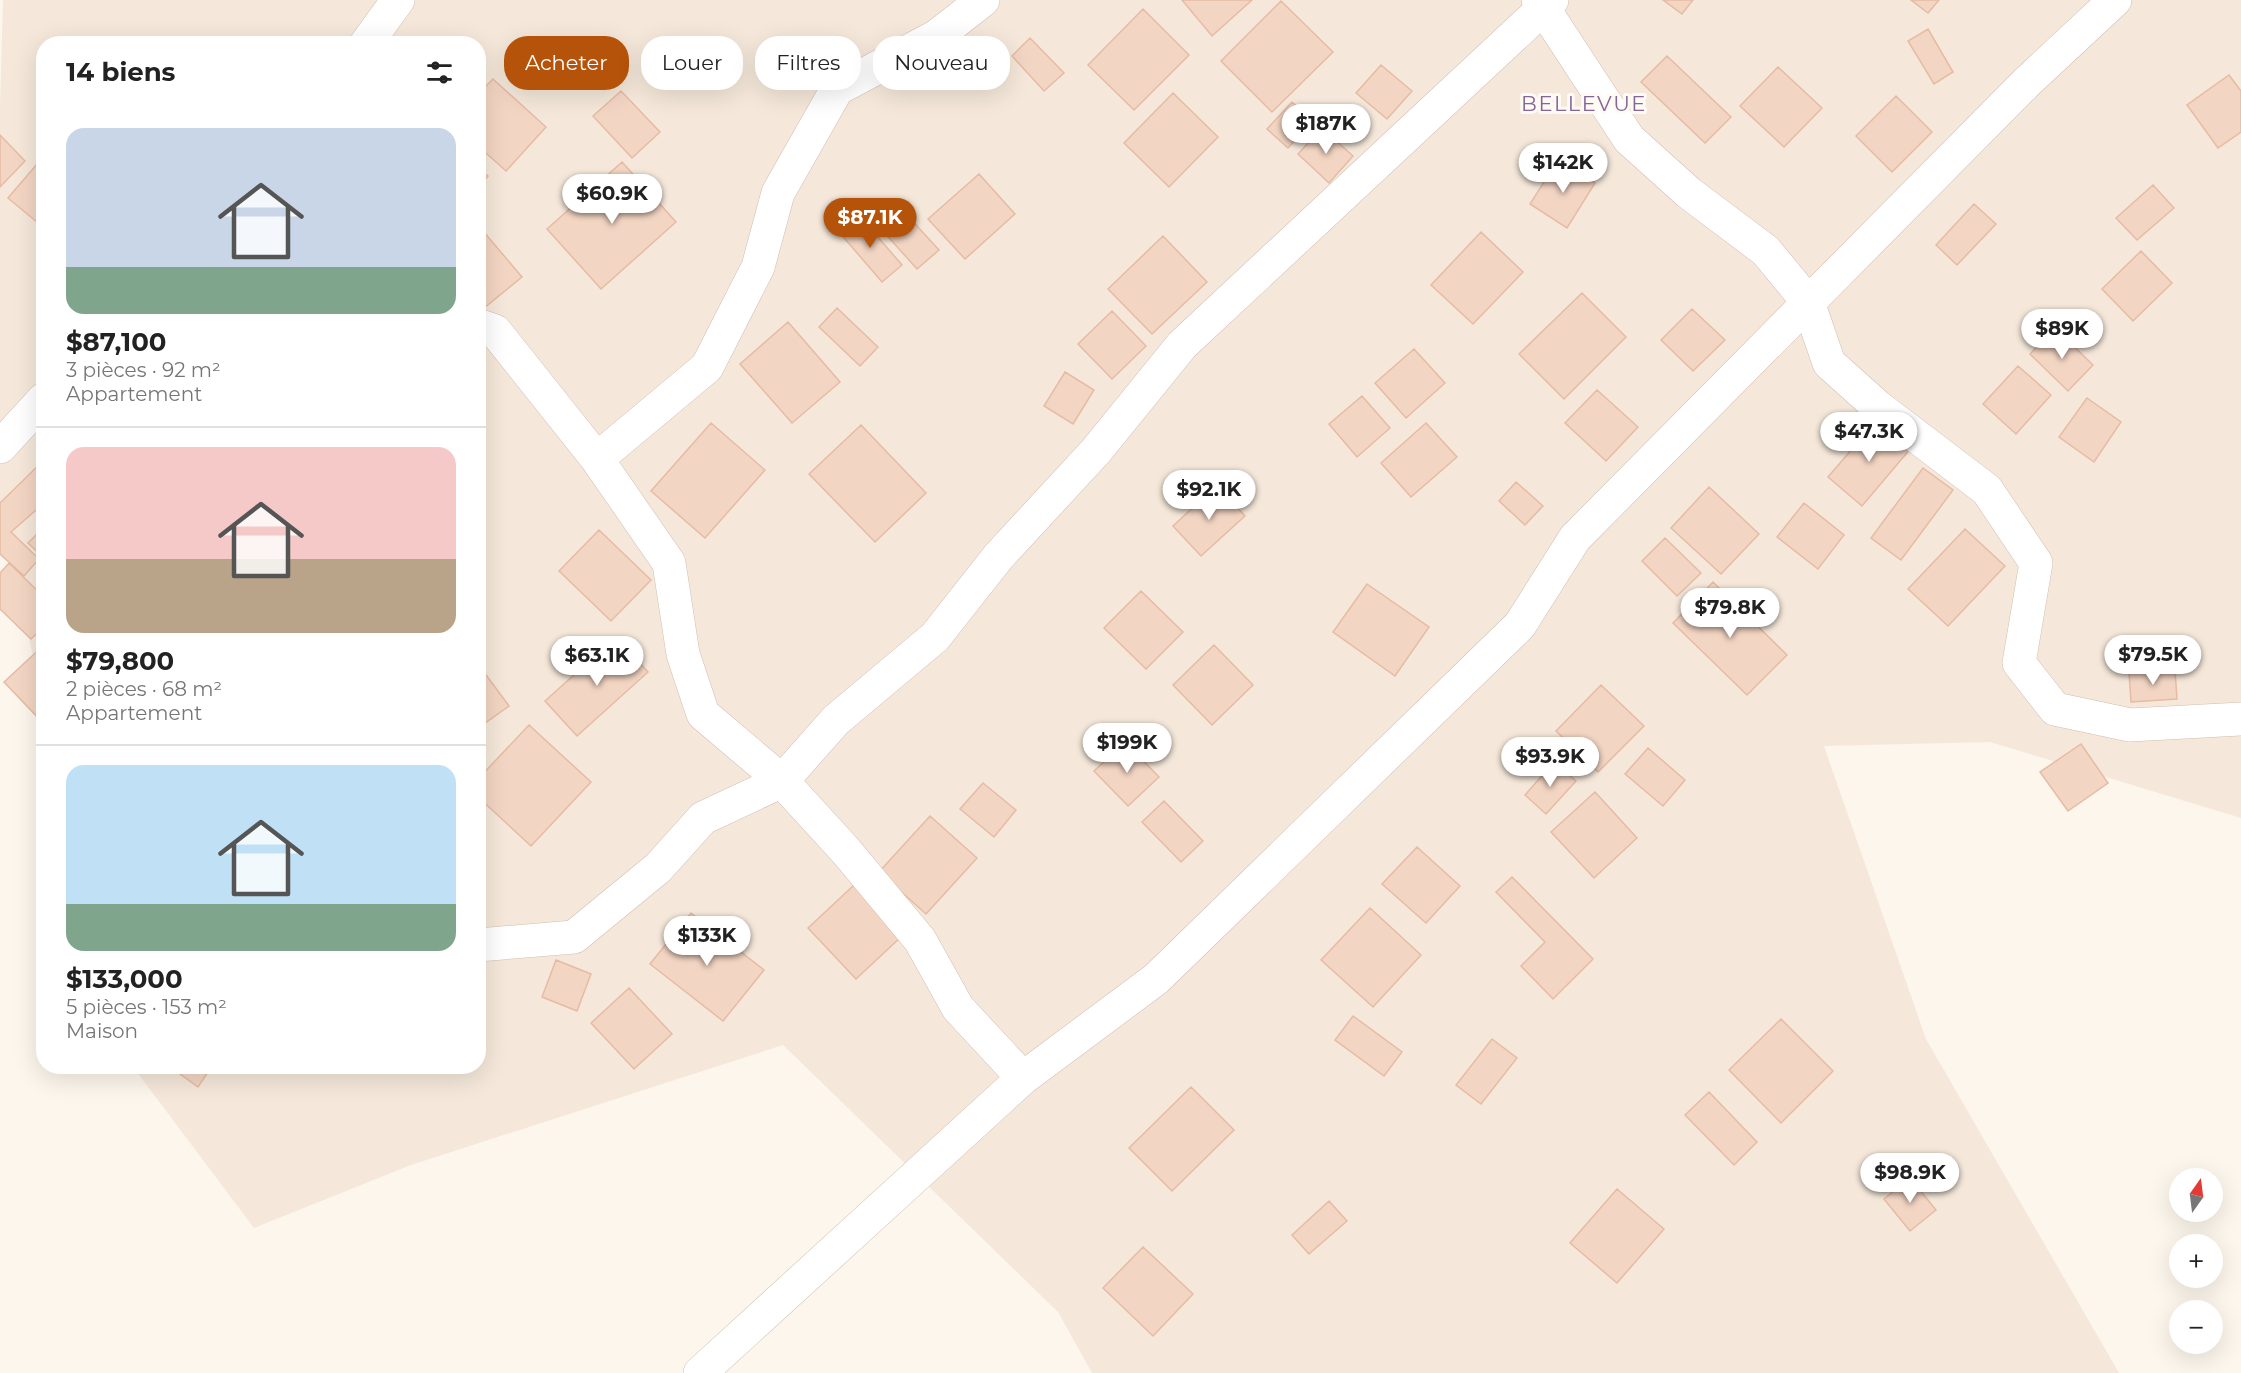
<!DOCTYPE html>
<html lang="fr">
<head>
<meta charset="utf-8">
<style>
  body { margin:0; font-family:Montserrat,sans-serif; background:#f6f6f6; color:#222; height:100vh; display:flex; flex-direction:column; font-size:22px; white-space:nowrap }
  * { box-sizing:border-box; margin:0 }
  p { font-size:20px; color:#767676 }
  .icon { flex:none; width:33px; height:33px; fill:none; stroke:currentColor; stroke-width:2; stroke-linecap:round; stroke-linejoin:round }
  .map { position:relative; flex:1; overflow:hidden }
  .details { position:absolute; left:36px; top:36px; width:450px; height:1038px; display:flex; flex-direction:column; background:#fff; border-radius:24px; box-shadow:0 6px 24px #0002 }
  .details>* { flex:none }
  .hud { position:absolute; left:504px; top:36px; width:570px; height:54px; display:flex; gap:12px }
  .needle { width:39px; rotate:14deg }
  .tools { position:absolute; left:2169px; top:1168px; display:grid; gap:12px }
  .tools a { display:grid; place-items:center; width:54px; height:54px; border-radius:50%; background:#fff; box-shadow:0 6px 24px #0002; font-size:30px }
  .price { position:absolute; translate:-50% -51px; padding:0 14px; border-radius:21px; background:#fff; color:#222; font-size:20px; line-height:39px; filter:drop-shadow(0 2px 3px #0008) }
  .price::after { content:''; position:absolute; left:50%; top:36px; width:18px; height:14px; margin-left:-9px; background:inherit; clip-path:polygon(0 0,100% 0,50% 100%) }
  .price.selected { background:#b45309; color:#fff }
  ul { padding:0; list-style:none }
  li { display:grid; align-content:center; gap:12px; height:318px; padding:0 30px }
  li+li { border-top:2px solid #e0e0e0 }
  li span { display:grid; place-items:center; height:186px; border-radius:18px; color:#555 }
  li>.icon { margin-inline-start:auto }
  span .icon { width:108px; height:108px; fill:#fffc; stroke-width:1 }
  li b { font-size:26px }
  h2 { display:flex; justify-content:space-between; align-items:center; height:72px; padding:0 30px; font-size:26px }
  .chip { padding:0 21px; border-radius:24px; background:#fff; box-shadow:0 6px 24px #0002; font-size:21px; line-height:54px }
  .chip.selected { background:#b45309; color:#fff }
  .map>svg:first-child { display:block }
  .residential { fill:#f5e8da }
  .building { fill:#f3d5c3; stroke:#e6bba3; stroke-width:1.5 }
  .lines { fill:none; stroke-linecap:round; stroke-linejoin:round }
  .street-casing { stroke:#d1beb0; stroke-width:34 }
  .street { stroke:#fff; stroke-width:33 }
  .labels { text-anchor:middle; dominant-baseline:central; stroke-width:6; stroke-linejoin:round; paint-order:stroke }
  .neighbourhood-label { font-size:21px; letter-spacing:1.5px; fill:#846695; stroke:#fffaf3 }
</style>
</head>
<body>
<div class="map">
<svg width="2241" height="1373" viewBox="0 0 2241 1373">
  <rect width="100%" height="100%" fill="#fdf6ec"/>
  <path class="residential" d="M3,0H2241V818L1990,742L1824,746L1926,1039L2119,1373H1092L1058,1312L783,1045L411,1165L254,1228L133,1067L478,1066V44H44L43,702L0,504V106Z"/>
  <path class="building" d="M1182,0H1252L1212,36Z
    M1663,0H1693L1682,14Z
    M1911,0H1939L1928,13Z
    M1281,1L1333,52L1272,112L1221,61Z
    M1143,9L1189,55L1134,110L1088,65Z
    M1928,29L1953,72L1934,84L1908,41Z
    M1030,38L1064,73L1044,91L1012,56Z
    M1667,56L1731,117L1705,143L1641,82Z
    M1381,65L1412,91L1387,119L1356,93Z
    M1778,67L1822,108L1784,147L1740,106Z
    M2229,75L2241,91V132L2218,148L2187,105Z
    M493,79L546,127L506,171L478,146V94Z
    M621,91L660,132L632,158L593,116Z
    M1173,93L1218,137L1169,187L1124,143Z
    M1896,96L1932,132L1892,172L1856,136Z
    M1292,102L1313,121L1288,148L1267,129Z
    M1322,128L1353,156L1329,183L1298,154Z
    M0,135L25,161L0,187Z
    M44,156V228L8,198Z
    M1558,160L1595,183L1567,228L1530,204Z
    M622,162L676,222L601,289L547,229Z
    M478,168L488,176L478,188Z
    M979,174L1015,214L965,259L928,219Z
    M2153,185L2174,208L2137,240L2116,218Z
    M894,201L939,250L917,269L873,220Z
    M1974,204L1996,224L1957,265L1936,245Z
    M859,215L902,265L882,282L839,232Z
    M483,231L522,277L478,313V234Z
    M1481,232L1523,272L1473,324L1431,285Z
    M1163,236L1207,282L1152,334L1108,289Z
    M2141,251L2172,283L2133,321L2102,289Z
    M1582,293L1626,337L1564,399L1519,354Z
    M837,308L878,347L860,366L819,327Z
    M1692,309L1725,340L1693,371L1661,340Z
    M1112,311L1146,346L1112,379L1078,344Z
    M788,322L840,382L792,423L740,364Z
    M2055,328L2093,365L2068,391L2030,354Z
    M1414,349L1445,383L1406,418L1375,383Z
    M2018,366L2051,395L2016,434L1983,404Z
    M1065,372L1094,390L1073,424L1044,406Z
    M1597,390L1638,427L1606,461L1565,423Z
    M1362,396L1390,428L1357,457L1329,424Z
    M2087,398L2121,422L2094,462L2059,437Z
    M1877,420L1911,448L1862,506L1828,477Z
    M711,423L765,470L705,538L651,491Z
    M1426,423L1457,457L1411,497L1381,463Z
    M861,425L926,493L875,542L809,474Z
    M44,460V503L11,532L39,559L24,576L0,554V503Z
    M1923,468L1953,490L1901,560L1871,538Z
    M1516,482L1543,506L1525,525L1499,501Z
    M1217,485L1245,516L1201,556L1173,526Z
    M1709,487L1759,534L1721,574L1671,528Z
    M1804,503L1844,535L1818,569L1777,537Z
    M44,527V558L28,543Z
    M1965,529L2005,566L1948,626L1908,589Z
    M599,530L651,580L611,621L559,571Z
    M1665,538L1701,573L1677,596L1642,561Z
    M9,563L44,597V627L31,639L0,609V573Z
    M1713,582L1787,655L1747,695L1673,623Z
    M1367,584L1429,627L1395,676L1333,632Z
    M1141,591L1183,632L1146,669L1104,628Z
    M616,637L648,672L577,736L545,701Z
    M44,645V724L4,682Z
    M1214,645L1253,685L1212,725L1173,685Z
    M478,664L509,706L478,728Z
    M2175,670L2177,699L2131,702L2129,673Z
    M1601,685L1644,726L1598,772L1556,731Z
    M529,725L591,782L531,846L478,797V779Z
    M1125,742L1159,777L1128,806L1094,771Z
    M2081,744L2108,783L2068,811L2040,772Z
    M1648,748L1685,780L1663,806L1625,774Z
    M1554,762L1576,781L1546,814L1525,795Z
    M983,783L1016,810L994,837L960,809Z
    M1595,792L1637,838L1594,878L1551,832Z
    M1164,801L1203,841L1181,862L1142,822Z
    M930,816L977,858L926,914L879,872Z
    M1417,847L1460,886L1426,923L1382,884Z
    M1512,877L1593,959L1553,999L1521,966L1545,942L1496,892Z
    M854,885L902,936L856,979L808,928Z
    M1370,908L1421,955L1373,1007L1321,960Z
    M691,913L764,970L723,1021L650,964Z
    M556,960L591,974L577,1011L542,997Z
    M629,988L672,1034L634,1069L591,1023Z
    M1353,1016L1402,1052L1384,1076L1335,1040Z
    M1781,1019L1833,1071L1781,1123L1729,1070Z
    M1492,1039L1517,1058L1481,1104L1456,1085Z
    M169,1066H212L198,1087Z
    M1191,1087L1234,1130L1172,1191L1129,1148Z
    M1709,1092L1757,1142L1734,1165L1685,1115Z
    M1910,1178L1936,1210L1910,1231L1884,1199Z
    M1617,1189L1664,1229L1617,1283L1570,1243Z
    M1329,1201L1347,1221L1309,1254L1292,1235Z
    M1143,1247L1193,1294L1153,1336L1103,1288Z"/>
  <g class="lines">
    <g class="street-casing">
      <path id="street" d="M1538,0L1629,139L1689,193L1766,251L1808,302L1829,363L1878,407L1987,490L2036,563L2019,663L2055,709L2130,725L2241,719
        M366,44L398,0
        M478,325L495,331L597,459L669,563L683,654L703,714L782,781L846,851L920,940L958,1008L1023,1078
        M0,447L44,399
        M597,459L707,367L758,267L778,193L837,89L937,36L983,0
        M478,945L574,937L658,868L703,818L782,781L836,720L935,637L998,557L1096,451L1182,345L1552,0
        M700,1373L1023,1078L1156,979L1520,625L1575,538L2026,83L2115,0"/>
    </g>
    <use href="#street" class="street"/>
  </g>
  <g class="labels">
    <g class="neighbourhood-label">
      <text x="1584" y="103">BELLEVUE</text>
    </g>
  </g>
</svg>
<div class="tools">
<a><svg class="needle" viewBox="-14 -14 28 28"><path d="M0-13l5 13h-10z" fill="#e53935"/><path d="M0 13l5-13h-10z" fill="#767676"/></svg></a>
<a>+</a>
<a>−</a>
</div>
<b class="price" style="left:1326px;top:155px">$187K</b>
<b class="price" style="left:1563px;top:194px">$142K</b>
<b class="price" style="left:612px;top:225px">$60.9K</b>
<b class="price selected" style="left:870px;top:249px">$87.1K</b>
<b class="price" style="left:2062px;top:360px">$89K</b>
<b class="price" style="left:1869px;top:463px">$47.3K</b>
<b class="price" style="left:1209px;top:521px">$92.1K</b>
<b class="price" style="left:1730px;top:639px">$79.8K</b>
<b class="price" style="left:2153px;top:686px">$79.5K</b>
<b class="price" style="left:597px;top:687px">$63.1K</b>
<b class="price" style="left:1127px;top:774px">$199K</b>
<b class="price" style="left:1550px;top:788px">$93.9K</b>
<b class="price" style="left:707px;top:967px">$133K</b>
<b class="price" style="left:1910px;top:1204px">$98.9K</b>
<div class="hud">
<a class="chip selected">Acheter</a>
<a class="chip">Louer</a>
<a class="chip">Filtres</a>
<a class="chip">Nouveau</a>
</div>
<section class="details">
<h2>14 biens<svg class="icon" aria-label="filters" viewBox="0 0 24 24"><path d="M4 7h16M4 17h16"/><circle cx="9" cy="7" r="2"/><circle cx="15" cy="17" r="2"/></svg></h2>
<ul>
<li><span style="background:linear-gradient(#c9d6e8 75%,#7fa58c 0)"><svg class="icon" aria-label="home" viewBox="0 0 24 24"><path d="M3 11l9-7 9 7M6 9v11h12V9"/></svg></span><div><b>$87,100</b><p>3 pièces · 92 m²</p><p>Appartement</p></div></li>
<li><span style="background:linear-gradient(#f6c9c9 60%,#b9a48a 0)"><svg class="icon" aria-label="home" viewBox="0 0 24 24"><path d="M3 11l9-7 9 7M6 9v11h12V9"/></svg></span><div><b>$79,800</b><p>2 pièces · 68 m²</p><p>Appartement</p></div></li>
<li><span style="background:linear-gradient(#bfe0f5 75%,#7fa58c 0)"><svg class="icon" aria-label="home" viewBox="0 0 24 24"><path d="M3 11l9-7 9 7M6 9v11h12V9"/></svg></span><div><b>$133,000</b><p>5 pièces · 153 m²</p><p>Maison</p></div></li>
</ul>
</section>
</div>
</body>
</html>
